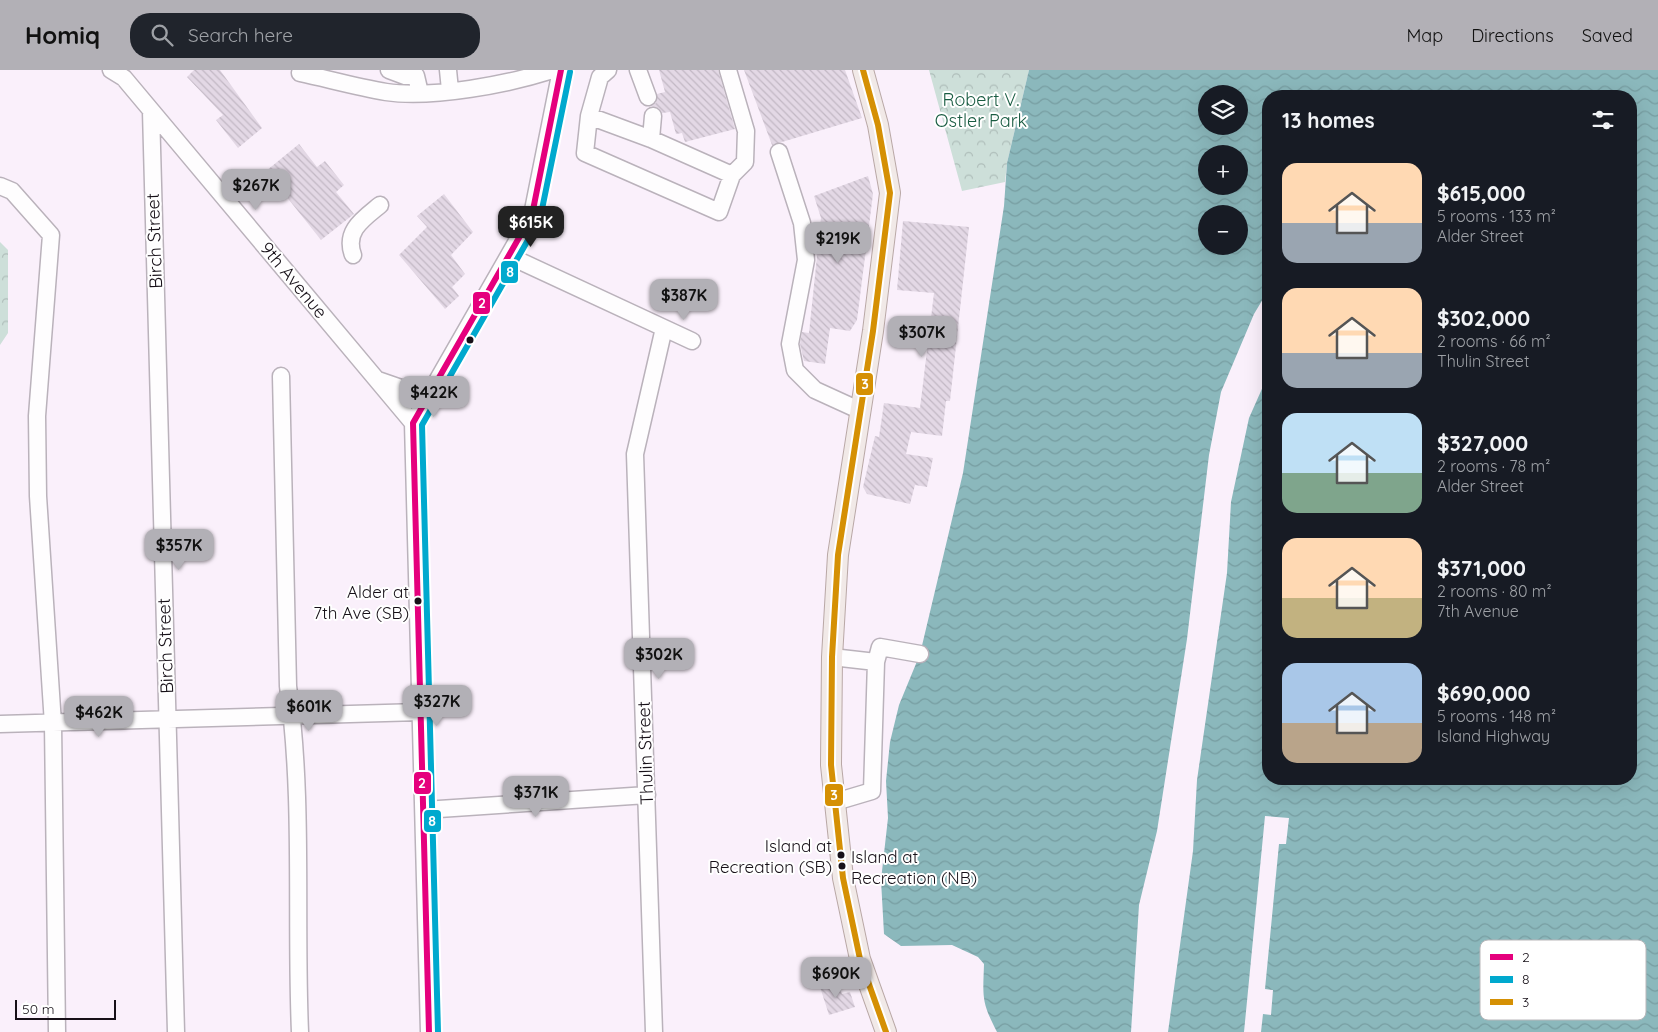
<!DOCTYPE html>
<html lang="en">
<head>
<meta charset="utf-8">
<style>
  body { margin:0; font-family:Quicksand,sans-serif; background:#20242c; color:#f1f3f6; height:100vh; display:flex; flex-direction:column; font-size:19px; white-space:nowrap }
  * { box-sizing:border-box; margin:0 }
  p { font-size:16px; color:#9ea1a6 }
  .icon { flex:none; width:28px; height:28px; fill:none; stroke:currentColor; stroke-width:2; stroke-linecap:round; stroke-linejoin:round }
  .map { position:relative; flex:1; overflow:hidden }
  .sheet { position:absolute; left:1262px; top:20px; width:375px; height:695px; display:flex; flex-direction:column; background:#171b24; border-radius:20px; box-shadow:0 5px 20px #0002 }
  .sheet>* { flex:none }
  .tools { position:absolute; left:1198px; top:15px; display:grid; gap:10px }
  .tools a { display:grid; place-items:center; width:50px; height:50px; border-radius:50%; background:#171b24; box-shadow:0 5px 20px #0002; font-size:25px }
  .scale { position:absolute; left:15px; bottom:12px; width:101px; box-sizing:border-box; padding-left:5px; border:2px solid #171018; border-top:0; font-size:14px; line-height:18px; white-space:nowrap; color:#171018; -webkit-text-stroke:4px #fff; paint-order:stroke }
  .price { position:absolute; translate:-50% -42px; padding:0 11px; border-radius:10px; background:#b2b0b6; color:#111; font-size:16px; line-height:32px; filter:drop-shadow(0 1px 2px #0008) }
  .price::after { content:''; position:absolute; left:50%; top:30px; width:15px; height:11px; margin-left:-8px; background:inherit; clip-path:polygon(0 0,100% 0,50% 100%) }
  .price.selected { background:#222; color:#fff }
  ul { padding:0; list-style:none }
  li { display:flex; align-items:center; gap:15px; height:125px; padding:0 20px }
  li span { display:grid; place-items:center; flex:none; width:140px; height:100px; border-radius:15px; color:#555 }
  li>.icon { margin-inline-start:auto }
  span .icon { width:60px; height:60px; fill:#fffc; stroke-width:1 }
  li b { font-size:21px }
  h2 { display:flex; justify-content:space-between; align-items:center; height:60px; padding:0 20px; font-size:21px }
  header { display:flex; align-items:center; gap:30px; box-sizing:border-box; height:70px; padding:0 25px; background:#b2b0b6; color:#111 }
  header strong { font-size:24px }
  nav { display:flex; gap:28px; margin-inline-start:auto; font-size:18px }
  .search { width:350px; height:45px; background:#20242c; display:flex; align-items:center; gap:12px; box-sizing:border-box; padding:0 18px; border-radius:20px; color:#9ea1a6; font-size:19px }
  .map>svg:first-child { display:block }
  .park { fill:url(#park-crowns) }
  .water { fill:url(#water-waves); fill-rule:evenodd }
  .pier { fill:#faf0fb }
  .building { fill:url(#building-back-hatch) }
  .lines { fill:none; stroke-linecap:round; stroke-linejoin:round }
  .minor-casing { stroke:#bab2bb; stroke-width:19 }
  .major-casing { stroke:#b9a8a6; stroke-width:22 }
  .minor { stroke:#fefdfe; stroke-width:16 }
  .major { stroke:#f1e9e7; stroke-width:20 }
  .bus-1-casing { stroke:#fff; stroke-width:10 }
  .bus-2-casing { stroke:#fff; stroke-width:10 }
  .bus-3-casing { stroke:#fff; stroke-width:10 }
  .bus-1 { stroke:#e5007d; stroke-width:6 }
  .bus-2 { stroke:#00a9ce; stroke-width:6 }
  .bus-3 { stroke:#d59004; stroke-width:6 }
  .bus-dot { fill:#171018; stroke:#fff; stroke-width:2 }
  .labels { text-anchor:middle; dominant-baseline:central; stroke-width:4; stroke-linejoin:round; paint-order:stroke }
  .bus-label { font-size:17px; fill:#171018; stroke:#fff; text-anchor:end }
  .park-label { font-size:18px; fill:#195c42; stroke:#fff }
  .street-label { font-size:18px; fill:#171018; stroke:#fff }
  .key { fill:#fff; stroke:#b9b7ba; stroke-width:1 }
  .key-label { font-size:14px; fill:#171018 }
  .line-badge { stroke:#fff; stroke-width:2 }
  .badge-label { font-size:14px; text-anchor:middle; font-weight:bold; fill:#fff }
</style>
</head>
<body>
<header>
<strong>Homiq</strong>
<div class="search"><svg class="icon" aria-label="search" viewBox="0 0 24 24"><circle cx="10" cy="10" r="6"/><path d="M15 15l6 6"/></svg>Search here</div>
<nav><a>Map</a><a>Directions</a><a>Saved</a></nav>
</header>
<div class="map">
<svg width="1658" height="962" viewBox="0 0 1658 962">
  <defs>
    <pattern id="park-crowns" width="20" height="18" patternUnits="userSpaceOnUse" patternTransform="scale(1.25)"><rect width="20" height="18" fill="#cddfd9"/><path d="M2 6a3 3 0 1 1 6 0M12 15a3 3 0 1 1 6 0" fill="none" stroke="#afbeba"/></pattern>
    <pattern id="water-waves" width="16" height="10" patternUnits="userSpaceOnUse" patternTransform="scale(1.25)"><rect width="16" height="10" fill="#8bb8bc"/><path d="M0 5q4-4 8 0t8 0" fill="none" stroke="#779da1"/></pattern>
    <pattern id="building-back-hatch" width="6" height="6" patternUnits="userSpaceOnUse" patternTransform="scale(1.25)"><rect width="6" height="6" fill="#e3d8e5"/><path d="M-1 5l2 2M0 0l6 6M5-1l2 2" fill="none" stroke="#c2b8c4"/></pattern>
  </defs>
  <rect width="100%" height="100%" fill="#faf0fb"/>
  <path class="park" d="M929,0H1029L1007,93L1005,112L962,121Z
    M0,172L8,180V263L0,275Z"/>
  <path class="water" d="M1029,0H1658V962H1168L1193,781L1197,710L1227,503L1231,432L1249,348L1269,303V709H1631V26H1269V219L1254,244L1221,322L1209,385L1187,569L1157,761L1139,835L1131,962H997C981,931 983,927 984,894L978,887L952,875L901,876L884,864L881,810L888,748L886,711L890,672L899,635L920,584L963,403L1004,136L1007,93ZM1206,24H1239V56H1206ZM1206,84H1239V116H1206ZM1206,144H1239V176H1206Z"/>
  <path class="pier" d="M1265,746L1289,748L1286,774H1279L1265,919L1273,920L1271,945L1263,944L1261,962H1244Z"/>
  <path class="building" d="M194,0H220L262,58L238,78L216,50L223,45L187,7Z
    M659,0H718L735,59L685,72L682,63L676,64L670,42L662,43L658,38L651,36L656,33L657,24L665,22Z
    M744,0H845L862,48L772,75Z
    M299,74L317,97L325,91L344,115L336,122L354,144L321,170L266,101Z
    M868,106L873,124L857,250L850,261L830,258L825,294L804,291L800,274L802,262L809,263L821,148L814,126Z
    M444,124L473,162L451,185L465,204L452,217L459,226L445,239L399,185L427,157L417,146Z
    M903,151L969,157L950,331H946L942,366L911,362L906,384L933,388L927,417L915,415L910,434L867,424L863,417L875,366L879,367L884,333L920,338L934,223L897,220Z
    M838,911L842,924L850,922L855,937L829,945L820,917Z"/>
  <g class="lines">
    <g class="minor-casing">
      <path id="minor" d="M111,0L124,8L413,353
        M389,0L405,6H416L420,23
        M448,0L450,20
        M638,0L648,27
        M728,0L746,61L745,92L732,105
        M300,3C328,9 357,17 386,22C432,29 509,14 553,0
        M151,41L176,962
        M589,46L651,69L732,105L719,142L585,83Z
        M589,46L600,7L608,0
        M651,69L653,46
        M779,82L802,153L806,190L790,274L795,300L815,320L861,341
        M0,116L12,121L51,165L37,346L38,426L53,654L57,962
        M353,185C344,161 363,149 380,135
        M509,186L692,271
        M281,306L288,616C304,730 295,847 300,962
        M378,310L427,327
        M832,587L876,592L872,721L835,732
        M876,592L880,577L920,584
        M0,654L420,642
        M424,740L647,725
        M429,962L413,353L532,145L561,0
        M654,962L635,384L664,258"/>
    </g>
    <g class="major-casing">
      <path id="major" d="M863,0L878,55L890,123L873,261L838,485L832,587L831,695L843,808L860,889L886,962"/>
    </g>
    <use href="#minor" class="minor"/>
    <use href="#major" class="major"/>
    <g class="bus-1-casing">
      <path id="bus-1" d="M429,962L413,353L532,145L561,0"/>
    </g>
    <g class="bus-2-casing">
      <path id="bus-2" d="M438,962L422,355L540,149L570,2"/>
    </g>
    <g class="bus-3-casing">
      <path id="bus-3" d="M863,0L878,55L890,123L873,261L838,485L832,587L831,695L843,808L860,889L886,962"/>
    </g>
    <use href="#bus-1" class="bus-1"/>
    <use href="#bus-2" class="bus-2"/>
    <use href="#bus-3" class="bus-3"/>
  </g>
  <g class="bus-dot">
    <circle cx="470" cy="270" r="4.5"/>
    <circle cx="418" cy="531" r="4.5"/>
    <circle cx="841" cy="785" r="4.5"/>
    <circle cx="842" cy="796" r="4.5"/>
  </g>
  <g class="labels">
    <g class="bus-label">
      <text x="409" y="521">Alder at<tspan x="409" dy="21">7th Ave (SB)</tspan></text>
      <text x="832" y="775">Island at<tspan x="832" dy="21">Recreation (SB)</tspan></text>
      <text x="851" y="786" text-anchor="start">Island at<tspan x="851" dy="21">Recreation (NB)</tspan></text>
    </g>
    <g class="park-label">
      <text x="981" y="29">Robert V.<tspan x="981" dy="21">Ostler Park</tspan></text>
    </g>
    <g class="street-label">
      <text transform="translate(154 171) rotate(-92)">Birch Street</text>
      <text transform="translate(294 210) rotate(50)">9th Avenue</text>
      <text transform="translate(165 576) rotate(-92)">Birch Street</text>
      <text transform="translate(645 683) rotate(-92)">Thulin Street</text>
    </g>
  </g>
  <rect x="1480" y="870" width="166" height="80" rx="8" class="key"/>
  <rect x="1490" y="884" width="23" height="6" fill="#e5007d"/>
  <rect x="1490" y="906" width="23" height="7" fill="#00a9ce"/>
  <rect x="1490" y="929" width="23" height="6" fill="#d59004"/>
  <g class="key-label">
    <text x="1522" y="892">2</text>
    <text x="1522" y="914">8</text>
    <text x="1522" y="937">3</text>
  </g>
  <g class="line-badge">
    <rect x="500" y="190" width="19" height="24" rx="5" fill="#00a9ce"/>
    <rect x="472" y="221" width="19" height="24" rx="5" fill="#e5007d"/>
    <rect x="855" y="302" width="19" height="24" rx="5" fill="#d59004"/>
    <rect x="413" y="701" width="19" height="24" rx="5" fill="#e5007d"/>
    <rect x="824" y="713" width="20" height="24" rx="5" fill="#d59004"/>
    <rect x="423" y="739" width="19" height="24" rx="5" fill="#00a9ce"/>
  </g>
  <g class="badge-label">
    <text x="510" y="207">8</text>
    <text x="482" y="238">2</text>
    <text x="865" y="319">3</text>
    <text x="422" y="718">2</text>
    <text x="834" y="730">3</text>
    <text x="432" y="756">8</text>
  </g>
</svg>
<div class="tools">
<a><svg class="icon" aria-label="layers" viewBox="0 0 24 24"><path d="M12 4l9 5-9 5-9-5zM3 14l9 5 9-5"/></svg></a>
<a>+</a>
<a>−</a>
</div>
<div class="scale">50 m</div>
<b class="price" style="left:256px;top:141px">$267K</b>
<b class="price selected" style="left:531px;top:178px">$615K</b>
<b class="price" style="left:838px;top:194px">$219K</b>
<b class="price" style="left:684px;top:251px">$387K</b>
<b class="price" style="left:922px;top:288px">$307K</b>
<b class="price" style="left:434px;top:348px">$422K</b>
<b class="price" style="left:179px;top:501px">$357K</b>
<b class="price" style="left:659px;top:610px">$302K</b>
<b class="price" style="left:437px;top:657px">$327K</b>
<b class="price" style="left:309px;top:662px">$601K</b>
<b class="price" style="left:99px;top:668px">$462K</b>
<b class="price" style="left:536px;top:748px">$371K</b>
<b class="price" style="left:836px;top:929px">$690K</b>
<section class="sheet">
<h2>13 homes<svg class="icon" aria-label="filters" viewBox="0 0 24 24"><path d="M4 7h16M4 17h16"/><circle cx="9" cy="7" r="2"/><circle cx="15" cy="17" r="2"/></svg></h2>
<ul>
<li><span style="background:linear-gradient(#ffd9b3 60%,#9aa5b1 0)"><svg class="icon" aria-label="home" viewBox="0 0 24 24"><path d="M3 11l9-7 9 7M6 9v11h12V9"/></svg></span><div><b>$615,000</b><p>5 rooms · 133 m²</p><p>Alder Street</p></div></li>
<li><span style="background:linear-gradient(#ffd9b3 65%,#9aa5b1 0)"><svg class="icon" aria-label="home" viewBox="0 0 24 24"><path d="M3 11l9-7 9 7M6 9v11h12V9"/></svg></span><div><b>$302,000</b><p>2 rooms · 66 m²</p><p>Thulin Street</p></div></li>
<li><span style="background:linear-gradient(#bfe0f5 60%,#7fa58c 0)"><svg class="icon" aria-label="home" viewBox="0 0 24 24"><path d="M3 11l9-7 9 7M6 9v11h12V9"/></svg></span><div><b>$327,000</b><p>2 rooms · 78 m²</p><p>Alder Street</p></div></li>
<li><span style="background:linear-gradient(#ffd9b3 60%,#c2b280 0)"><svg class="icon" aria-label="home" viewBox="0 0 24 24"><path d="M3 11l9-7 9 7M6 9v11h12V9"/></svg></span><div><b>$371,000</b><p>2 rooms · 80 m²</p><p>7th Avenue</p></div></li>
<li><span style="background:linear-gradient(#a9c7e8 60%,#b9a48a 0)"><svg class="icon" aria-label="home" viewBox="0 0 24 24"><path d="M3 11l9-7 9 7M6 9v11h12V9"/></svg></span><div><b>$690,000</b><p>5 rooms · 148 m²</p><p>Island Highway</p></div></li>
</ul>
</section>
</div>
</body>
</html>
